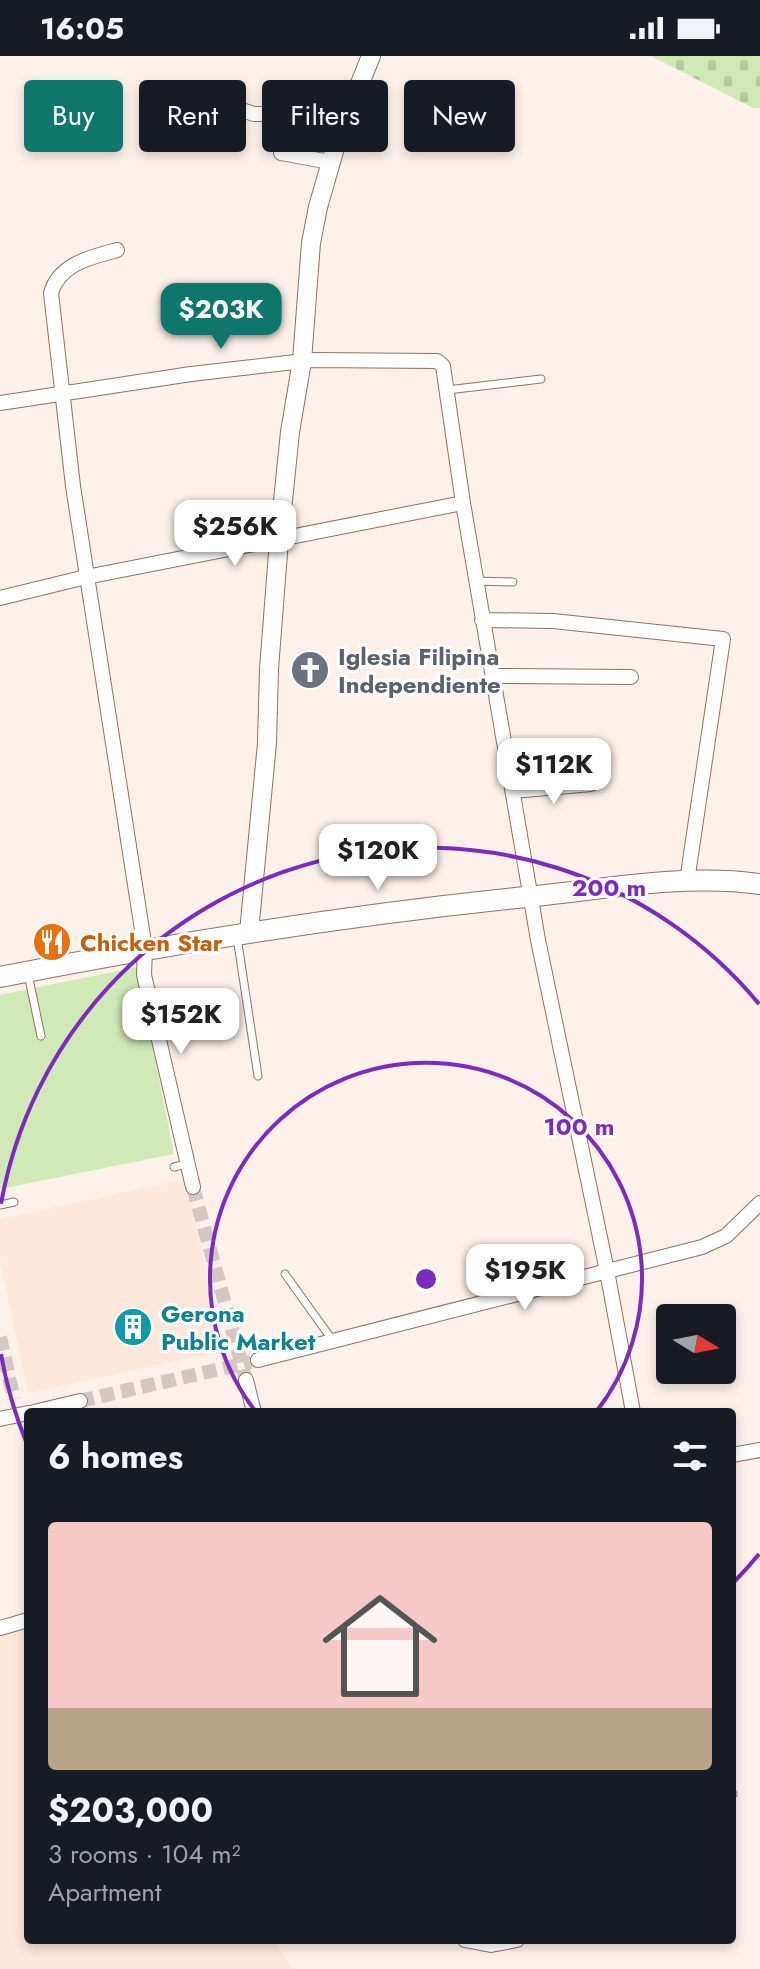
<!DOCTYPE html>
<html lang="en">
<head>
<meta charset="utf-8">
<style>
  body { margin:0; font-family:Jost,sans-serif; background:#242831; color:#f1f3f6; height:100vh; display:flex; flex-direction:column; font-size:30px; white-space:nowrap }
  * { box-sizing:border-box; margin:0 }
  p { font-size:26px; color:#9ea1a6 }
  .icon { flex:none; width:44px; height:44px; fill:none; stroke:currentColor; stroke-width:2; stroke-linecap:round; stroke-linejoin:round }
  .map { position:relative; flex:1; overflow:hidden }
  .drawer { position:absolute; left:24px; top:1352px; width:712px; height:536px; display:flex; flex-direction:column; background:#171b24; border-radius:8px; box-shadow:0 4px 12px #0003 }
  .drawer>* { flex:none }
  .guide { position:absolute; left:24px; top:24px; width:712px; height:72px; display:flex; gap:16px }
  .needle { width:52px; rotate:100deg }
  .controls { position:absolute; left:656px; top:1248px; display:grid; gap:16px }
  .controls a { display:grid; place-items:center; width:80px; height:80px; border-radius:8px; background:#171b24; box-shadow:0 4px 12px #0003; font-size:40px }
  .price { position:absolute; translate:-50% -68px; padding:0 18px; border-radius:16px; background:#fff; color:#222; font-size:26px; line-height:52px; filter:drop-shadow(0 2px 4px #0008) }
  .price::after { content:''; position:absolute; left:50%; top:48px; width:24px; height:18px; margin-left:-12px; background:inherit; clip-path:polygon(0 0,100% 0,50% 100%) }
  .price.selected { background:#0f766e; color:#fff }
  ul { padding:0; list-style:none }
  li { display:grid; align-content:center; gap:16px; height:424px; padding:0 24px }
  li span { display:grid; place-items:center; height:248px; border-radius:8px; color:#555 }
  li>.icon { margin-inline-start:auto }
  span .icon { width:144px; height:144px; fill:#fffc; stroke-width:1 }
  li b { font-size:34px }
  h2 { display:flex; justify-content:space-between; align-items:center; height:96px; padding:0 24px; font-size:34px }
  .chip { padding:0 28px; border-radius:8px; background:#171b24; box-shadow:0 4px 12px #0003; font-size:28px; line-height:72px }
  .chip.selected { background:#0f766e; color:#fff }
  .status { display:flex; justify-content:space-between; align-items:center; height:56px; padding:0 40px; background:#171b24; direction:ltr }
  .status svg { height:22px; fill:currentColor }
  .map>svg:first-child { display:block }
  .built { fill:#fee8db }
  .cemetery { fill:url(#cemetery-stones) }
  .green { fill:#d0e9b6 }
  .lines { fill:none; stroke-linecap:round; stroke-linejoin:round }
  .minor-tunnel { stroke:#d3c8c1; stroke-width:14; stroke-dasharray:14 7; stroke-linecap:butt }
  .service-casing { stroke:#8c7264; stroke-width:9 }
  .minor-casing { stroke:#8c7264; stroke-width:16 }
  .tertiary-casing { stroke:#8c7264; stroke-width:20 }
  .secondary-casing { stroke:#8c7264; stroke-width:22 }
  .service { stroke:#fff; stroke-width:7 }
  .minor { stroke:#fff; stroke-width:14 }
  .tertiary { stroke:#fff; stroke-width:18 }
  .secondary { stroke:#fff; stroke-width:20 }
  .ring { fill:none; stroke:#7b2cbf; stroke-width:4 }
  .labels { text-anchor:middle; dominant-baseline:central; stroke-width:6; stroke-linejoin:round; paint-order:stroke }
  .worship-label { font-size:24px; font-weight:bold; fill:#5b616d; stroke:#fff; text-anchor:start }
  .food-label { font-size:24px; font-weight:bold; fill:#c56008; stroke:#fff; text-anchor:start }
  .culture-label { font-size:24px; font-weight:bold; fill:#0d838f; stroke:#fff; text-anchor:start }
  .centre { fill:#7b2cbf; stroke:#fff; stroke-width:4 }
  .ring-label { font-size:24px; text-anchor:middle; font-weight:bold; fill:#7b2cbf; stroke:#fff; stroke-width:6; stroke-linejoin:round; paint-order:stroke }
</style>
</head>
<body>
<div class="status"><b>16:05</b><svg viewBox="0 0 49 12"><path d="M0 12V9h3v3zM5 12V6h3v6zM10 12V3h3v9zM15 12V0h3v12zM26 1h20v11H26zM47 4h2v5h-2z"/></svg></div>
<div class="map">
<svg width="760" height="1913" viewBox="0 0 760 1913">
  <defs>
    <pattern id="cemetery-stones" width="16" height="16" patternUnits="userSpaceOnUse" patternTransform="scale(2)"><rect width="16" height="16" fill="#d0e9b6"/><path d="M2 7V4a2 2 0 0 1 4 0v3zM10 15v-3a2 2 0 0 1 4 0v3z" fill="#b3c89c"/></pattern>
  </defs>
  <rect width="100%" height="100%" fill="#fdf1ea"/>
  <path class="built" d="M186,1123L223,1295L28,1337L0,1205V1163Z
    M28,1570V1884H274L292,1913H0V1577Z"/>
  <path class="cemetery" d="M651,0H760V52H753Z"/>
  <path class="green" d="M137,911L174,1098L0,1133V939Z"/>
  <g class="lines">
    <path class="minor-tunnel" d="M193,1131L246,1324
      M0,1281L14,1343
      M80,1345L251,1306"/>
    <g class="service-casing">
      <path id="service" d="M447,334L541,323
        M476,525L513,526
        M237,881L258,1020
        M28,918L41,980
        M174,1111L187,1108
        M0,1149L14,1146
        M285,1218L333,1285
        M732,1737L733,1738"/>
    </g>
    <g class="minor-casing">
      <path id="minor" d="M167,39L211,44L254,58H294L343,67
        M281,97L330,106
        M117,194C91,201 59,208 51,237L73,430L145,893L144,919L193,1131
        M0,347L191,318L312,304L437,305L443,310L463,447L538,884L607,1215L633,1356
        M0,542L86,521L463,447
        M482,564L553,565L723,583L687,825
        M493,620L631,621
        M513,735L591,728
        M258,1304L702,1191L726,1180L760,1147
        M246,1324L254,1356
        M34,1356L80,1345
        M0,1363L28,1357
        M732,1399L760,1394
        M0,1572L28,1564
        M465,1884L491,1889L517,1884"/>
    </g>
    <g class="tertiary-casing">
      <path id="tertiary" d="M249,876L267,687L269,613L279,484L290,376L302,305L311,187L318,151L337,85L371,0"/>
    </g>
    <g class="secondary-casing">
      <path id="secondary" d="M0,921C177,886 356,858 536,840C610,832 686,818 760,828"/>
    </g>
    <use href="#service" class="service"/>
    <use href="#minor" class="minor"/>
    <use href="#tertiary" class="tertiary"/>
    <use href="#secondary" class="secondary"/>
  </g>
  <g class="ring">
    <path d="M256 1356A216 216 0 1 1 596 1356"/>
    <path d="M759 1498A432 432 0 0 1 734 1526M27 1388A432 432 0 0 1 1 1298M1 1148A432 432 0 0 1 759 948"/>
  </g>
  <defs>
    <g id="church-disc" transform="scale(2)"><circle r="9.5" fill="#6b7280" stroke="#fff"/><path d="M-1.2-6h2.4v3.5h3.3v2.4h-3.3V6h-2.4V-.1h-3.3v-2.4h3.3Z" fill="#fff"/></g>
    <g id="restaurant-disc" transform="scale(2)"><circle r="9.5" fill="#e8710a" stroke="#fff"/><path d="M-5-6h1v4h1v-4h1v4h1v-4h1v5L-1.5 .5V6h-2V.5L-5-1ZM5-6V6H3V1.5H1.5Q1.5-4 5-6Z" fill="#fff"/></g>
    <g id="building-disc" transform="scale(2)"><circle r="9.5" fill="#0f9aa8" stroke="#fff"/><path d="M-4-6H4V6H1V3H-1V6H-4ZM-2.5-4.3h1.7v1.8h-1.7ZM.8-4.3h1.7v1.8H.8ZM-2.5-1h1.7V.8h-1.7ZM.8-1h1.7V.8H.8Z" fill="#fff"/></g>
  </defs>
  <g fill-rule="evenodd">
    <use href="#church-disc" x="310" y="614"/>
    <use href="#restaurant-disc" x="52" y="886"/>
    <use href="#building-disc" x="133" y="1271"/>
  </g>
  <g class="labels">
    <g class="worship-label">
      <text x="338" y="600">Iglesia Filipina<tspan x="338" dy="28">Independiente</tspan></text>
    </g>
    <g class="food-label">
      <text x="80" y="886">Chicken Star</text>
    </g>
    <g class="culture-label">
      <text x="161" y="1257">Gerona<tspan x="161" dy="28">Public Market</tspan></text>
    </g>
  </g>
  <circle cx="426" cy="1223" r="12" class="centre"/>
  <g class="ring-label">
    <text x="609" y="840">200 m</text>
    <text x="579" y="1079">100 m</text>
  </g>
</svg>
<div class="controls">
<a><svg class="needle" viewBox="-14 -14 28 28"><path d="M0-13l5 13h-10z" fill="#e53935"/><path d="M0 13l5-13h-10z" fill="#9ea1a6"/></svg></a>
</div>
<b class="price selected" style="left:221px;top:295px">$203K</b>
<b class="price" style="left:235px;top:512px">$256K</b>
<b class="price" style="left:554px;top:750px">$112K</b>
<b class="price" style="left:378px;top:836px">$120K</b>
<b class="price" style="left:181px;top:1000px">$152K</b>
<b class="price" style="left:525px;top:1256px">$195K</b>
<div class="guide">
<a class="chip selected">Buy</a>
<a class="chip">Rent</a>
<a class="chip">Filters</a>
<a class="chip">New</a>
</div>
<section class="drawer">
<h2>6 homes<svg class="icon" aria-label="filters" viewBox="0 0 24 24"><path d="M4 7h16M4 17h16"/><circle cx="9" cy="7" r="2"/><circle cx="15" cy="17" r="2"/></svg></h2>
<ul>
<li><span style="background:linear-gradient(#f6c9c9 75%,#b9a48a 0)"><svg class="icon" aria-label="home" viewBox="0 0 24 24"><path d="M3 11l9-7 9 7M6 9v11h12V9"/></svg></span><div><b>$203,000</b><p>3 rooms · 104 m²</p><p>Apartment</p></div></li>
</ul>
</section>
</div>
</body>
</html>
